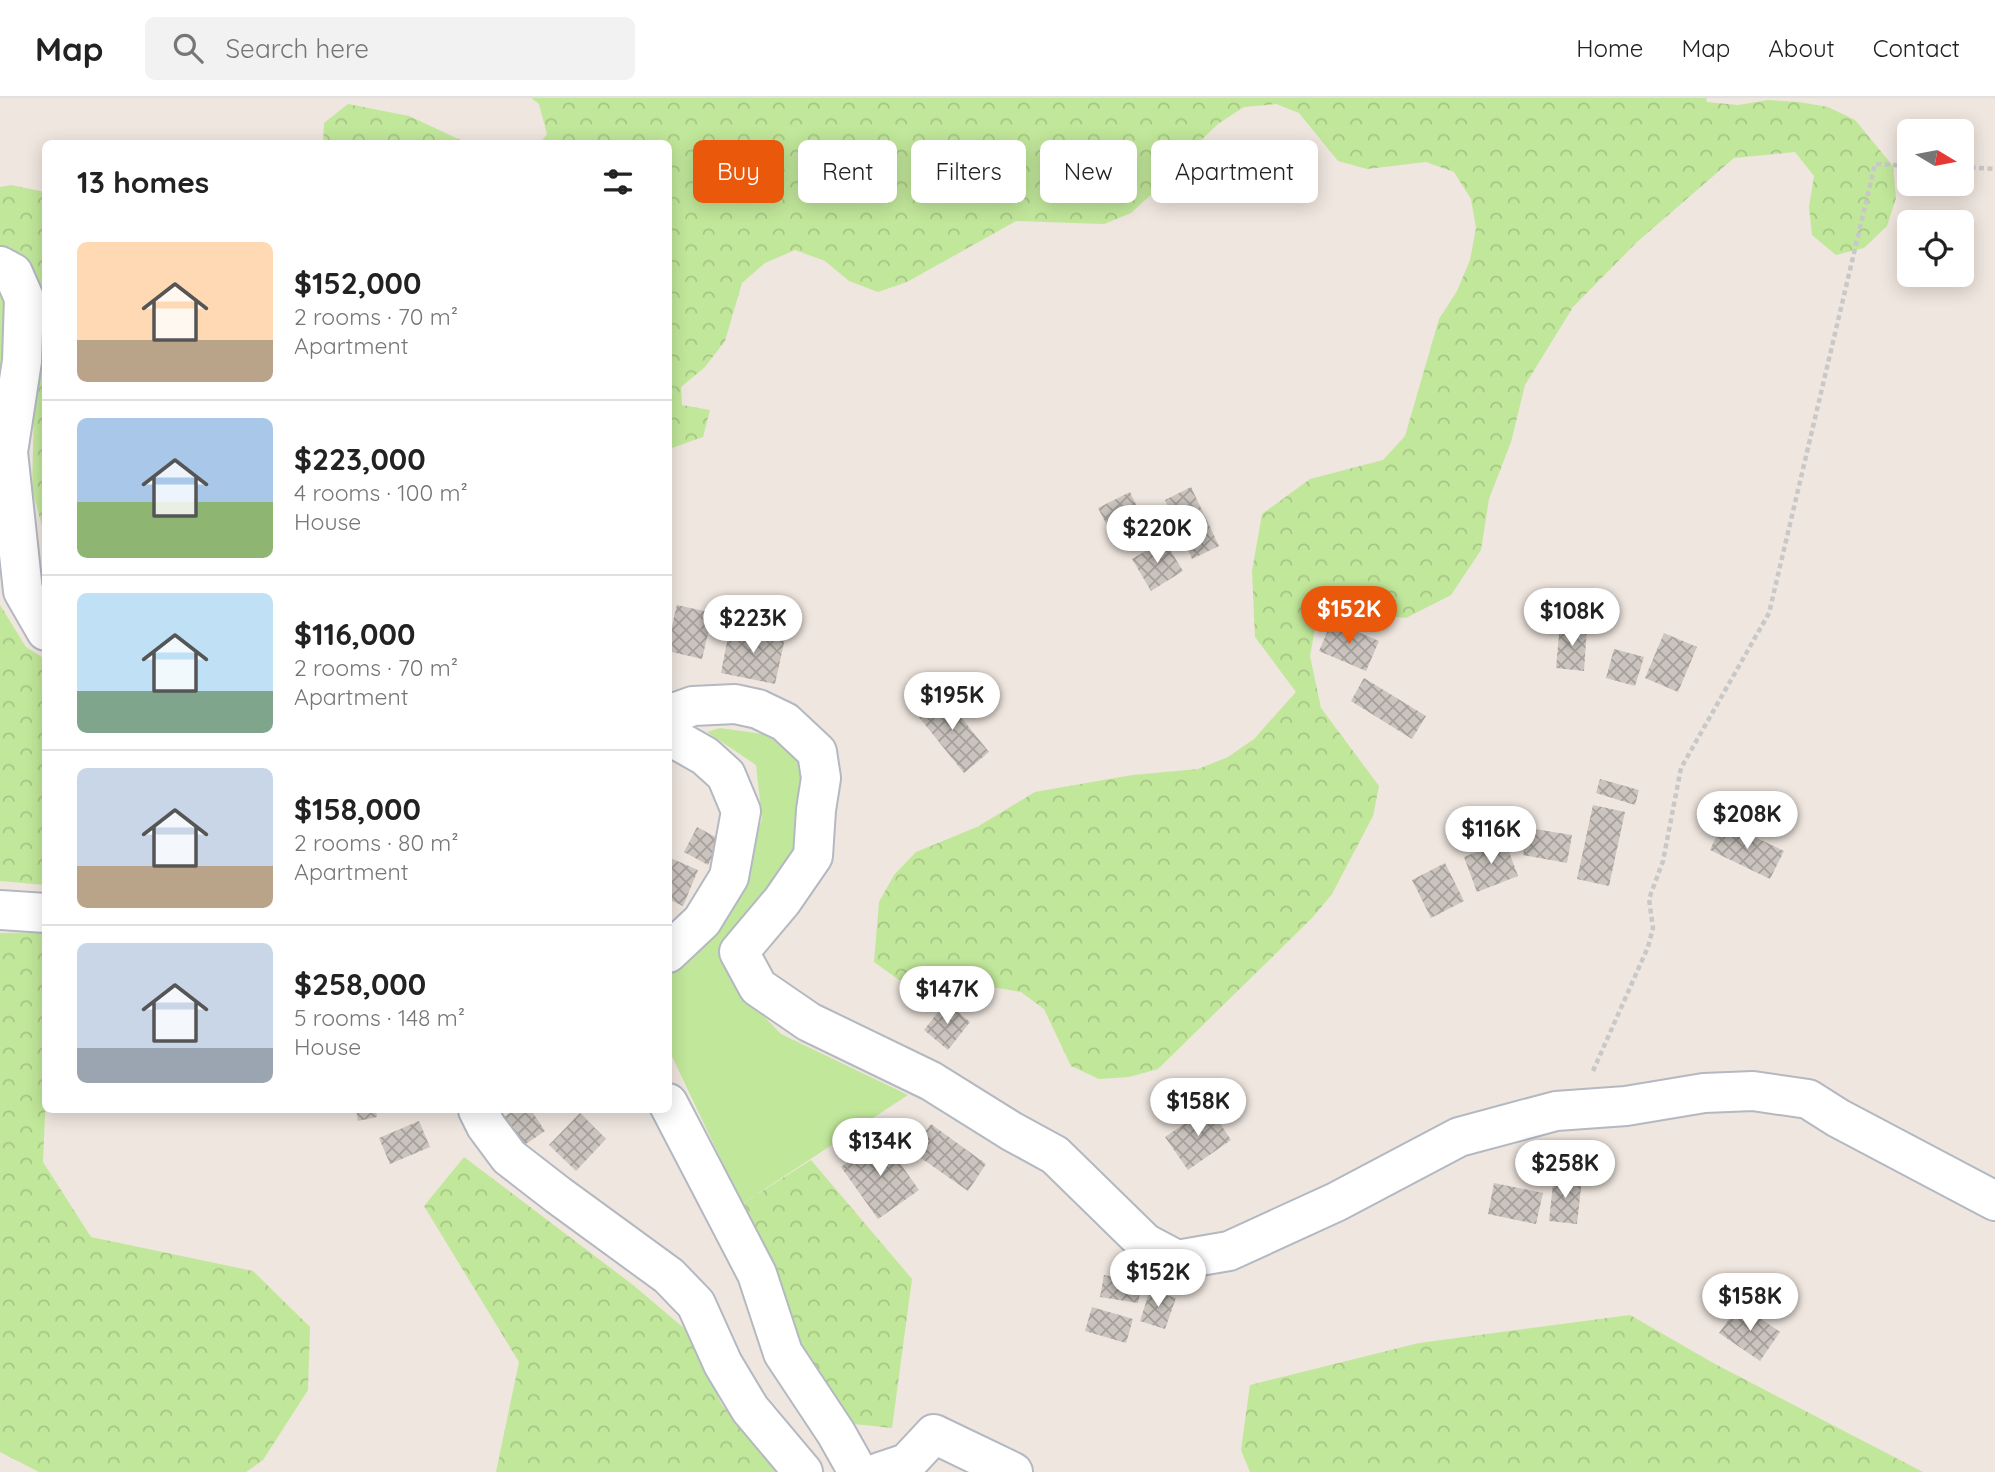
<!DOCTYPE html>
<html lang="en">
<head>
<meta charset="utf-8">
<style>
  body { margin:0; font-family:Quicksand,sans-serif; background:#f2f2f2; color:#222; height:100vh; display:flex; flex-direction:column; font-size:26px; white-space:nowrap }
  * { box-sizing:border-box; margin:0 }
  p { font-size:23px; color:#767676 }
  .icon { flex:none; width:38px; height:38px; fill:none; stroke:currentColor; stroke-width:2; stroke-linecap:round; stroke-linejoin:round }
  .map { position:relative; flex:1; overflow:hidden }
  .panel { position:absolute; left:42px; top:42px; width:630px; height:973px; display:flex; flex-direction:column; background:#fff; border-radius:10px; box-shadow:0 4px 18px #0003 }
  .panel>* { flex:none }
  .hud { position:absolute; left:693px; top:42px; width:665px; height:63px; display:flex; gap:14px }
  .needle { width:46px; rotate:100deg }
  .buttons { position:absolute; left:1897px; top:21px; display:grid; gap:14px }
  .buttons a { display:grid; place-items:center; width:77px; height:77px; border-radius:10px; background:#fff; box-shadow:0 4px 18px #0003; font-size:35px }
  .price { position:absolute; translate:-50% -60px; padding:0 16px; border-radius:24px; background:#fff; color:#222; font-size:23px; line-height:46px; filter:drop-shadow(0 2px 4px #0008) }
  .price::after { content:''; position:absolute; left:50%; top:42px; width:21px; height:16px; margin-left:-10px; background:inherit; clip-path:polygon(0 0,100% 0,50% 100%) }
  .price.current { background:#ea580c; color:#fff }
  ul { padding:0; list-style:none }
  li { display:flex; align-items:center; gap:21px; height:175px; padding:0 35px }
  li+li { border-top:2px solid #e0e0e0 }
  li span { display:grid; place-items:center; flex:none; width:196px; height:140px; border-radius:10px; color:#555 }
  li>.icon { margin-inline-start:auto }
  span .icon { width:84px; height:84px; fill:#fffc; stroke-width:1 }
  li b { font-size:30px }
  h2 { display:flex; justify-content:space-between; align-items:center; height:84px; padding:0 35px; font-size:30px }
  .tag { padding:0 24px; border-radius:10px; background:#fff; box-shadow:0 4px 18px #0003; font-size:24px; line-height:63px }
  .tag.current { background:#ea580c; color:#fff }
  header { display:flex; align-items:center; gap:42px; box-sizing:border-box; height:98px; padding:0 35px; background:#fff; border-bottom:2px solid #e0e0e0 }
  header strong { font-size:33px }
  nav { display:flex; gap:38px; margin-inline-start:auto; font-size:24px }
  .search { width:490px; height:63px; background:#f2f2f2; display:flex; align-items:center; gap:18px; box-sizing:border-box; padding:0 24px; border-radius:10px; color:#767676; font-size:26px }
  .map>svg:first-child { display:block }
  .green { fill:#c1e79a }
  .forest { fill:url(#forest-crowns) }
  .building { fill:url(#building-cross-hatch) }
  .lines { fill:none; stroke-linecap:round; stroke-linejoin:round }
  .minor-casing { stroke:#b3b8c1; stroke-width:42 }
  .path { stroke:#c8c8c8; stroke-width:4.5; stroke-dasharray:5 3.5; stroke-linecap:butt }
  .minor { stroke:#fff; stroke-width:38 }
</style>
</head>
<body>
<header>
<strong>Map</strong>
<div class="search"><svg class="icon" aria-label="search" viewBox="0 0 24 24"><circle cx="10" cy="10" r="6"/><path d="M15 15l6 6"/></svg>Search here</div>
<nav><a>Home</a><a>Map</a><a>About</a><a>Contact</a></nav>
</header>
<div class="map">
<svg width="1995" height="1374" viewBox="0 0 1995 1374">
  <defs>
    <pattern id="forest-crowns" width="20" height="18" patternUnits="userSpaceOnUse" patternTransform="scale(1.75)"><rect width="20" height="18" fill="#c1e79a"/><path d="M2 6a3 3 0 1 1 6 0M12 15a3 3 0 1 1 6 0" fill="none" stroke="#a6c685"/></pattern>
    <pattern id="building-cross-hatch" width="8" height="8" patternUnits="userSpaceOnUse" patternTransform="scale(1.75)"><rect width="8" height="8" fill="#cbc4be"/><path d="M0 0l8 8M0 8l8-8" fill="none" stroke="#a5a09b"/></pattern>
  </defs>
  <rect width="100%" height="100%" fill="#efe6df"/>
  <path class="green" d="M720,630L763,636L801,658L803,716L793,768L724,851L736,890L781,936L908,997L742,1106L669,952V878L734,803L762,721L756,667L707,634Z"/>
  <path class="forest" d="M531,0H1706L1707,4L1738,7L1768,2L1799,4L1828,9L1855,22L1893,68L1896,100L1887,128L1864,150L1836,157L1812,137L1809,109L1814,78L1795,54L1734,60L1637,144L1573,209L1525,287L1511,344L1489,401L1481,452L1451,497L1406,520L1319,509L1310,558L1321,610L1379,688L1373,718L1332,796L1313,819L1158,971L1129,979L1099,981L1071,968L1044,911L1021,894L992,889L961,894L899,882L874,864L879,804L894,777L916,754L977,729L1035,694L1132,677L1198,671L1228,659L1254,641L1296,594L1255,539L1252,473L1262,416L1310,381L1383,362L1405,338L1439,221L1457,193L1470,162L1476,130L1471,101L1454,74L1426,64L1367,71L1338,63L1299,15L1276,6L1244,9L1218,26L1196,47L1179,71L1131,115L1104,126L1016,123L907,184L878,194L849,183L825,163L795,152L765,165L742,185L725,243L705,269L681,289L682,307L710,312L703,339L669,351L668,46L540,45L547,36L539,6Z
    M348,6L409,18L467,45H323L324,25Z
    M11,87L45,94V439L32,391L34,311L0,272V89Z
    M0,507L26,549L45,561V787L0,783Z
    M45,834L46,993L43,1064L91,1139L253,1173L310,1229L308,1292L263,1362L246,1374H39L0,1354V835Z
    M464,1059L633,1187L685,1231L722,1307L777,1374H496L519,1264L424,1108Z
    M811,1062L912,1181L892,1330L854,1326L799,1252L742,1106Z
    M1630,1217L1715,1266L1923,1374H1250L1241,1352L1250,1287L1419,1245Z"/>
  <path class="building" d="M1191,389L1219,448L1192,461L1165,402Z
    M1130,394L1144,423L1113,439L1098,410Z
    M1164,442L1183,473L1151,493L1132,461Z
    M677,507L713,515L702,561L668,553V545Z
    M1332,523L1379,543L1366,573L1319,553Z
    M1560,526L1587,529L1584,573L1556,570Z
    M730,528L785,540L775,586L721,575Z
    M1664,535L1697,549L1678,594L1645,580Z
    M1614,551L1644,559L1635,588L1606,580Z
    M1364,580L1426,618L1412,641L1351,603Z
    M939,592L989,654L964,675L914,613Z
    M1600,681L1639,692L1635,707L1596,695Z
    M1593,707L1625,714L1609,788L1577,781Z
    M1723,724L1784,753L1770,781L1710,752Z
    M697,729L721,742L708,767L684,754Z
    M1528,730L1572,737L1567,765L1523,757Z
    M1505,743L1518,778L1477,794L1464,759Z
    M668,759L698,772L683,808L668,801Z
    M1445,765L1464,803L1431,820L1412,782Z
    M946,904L970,924L948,952L924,932Z
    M1209,1009L1231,1042L1188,1072L1165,1039Z
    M356,1012H376L377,1019L358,1023Z
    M514,1012H531L545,1033L520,1050L501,1021Z
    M580,1015L606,1041L576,1073L549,1047Z
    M419,1023L430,1049L390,1066L379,1040Z
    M931,1026L986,1066L968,1093L911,1053Z
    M882,1040L919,1092L878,1121L841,1069Z
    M1545,1049L1592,1052L1590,1071L1544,1068Z
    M1554,1077L1582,1081L1577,1126L1549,1123Z
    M1494,1085L1543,1095L1536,1126L1488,1116Z
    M1104,1177L1142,1184L1138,1205L1100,1199Z
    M1150,1192L1176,1200L1165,1231L1140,1223Z
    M1740,1206L1780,1234L1760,1263L1719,1235Z
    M1092,1209L1133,1221L1126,1245L1085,1233Z"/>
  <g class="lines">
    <g class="minor-casing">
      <path id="minor" d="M0,168L13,175L24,200L22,263L8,354L23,493L46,533
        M668,617L693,608L735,606L758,611L785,624L817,654L821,680L816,712L813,758L782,803L739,854L758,889L809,924L931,983L1011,1033L1055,1057L1145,1145L1177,1162L1229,1153L1336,1104L1459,1039L1556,1013L1626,1008L1704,995L1753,993L1808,1001L1838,1020L1995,1103
        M668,637L705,658L726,677L741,713L729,779L702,823L668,855
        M0,812L46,815
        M668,1005L757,1176L783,1255L836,1335L858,1374
        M478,1012L486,1028L509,1059L558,1097L669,1178L696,1206L723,1266L750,1311L803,1374
        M880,1374L907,1365L934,1336L1013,1374"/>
    </g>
    <path class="path" d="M1962,69L1995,71
      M1593,973L1648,849L1653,830L1649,801L1663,763L1681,670L1769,515L1875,66L1909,68"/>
    <use href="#minor" class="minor"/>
  </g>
</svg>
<div class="buttons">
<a><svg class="needle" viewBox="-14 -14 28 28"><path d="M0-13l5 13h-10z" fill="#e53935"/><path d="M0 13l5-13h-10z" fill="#767676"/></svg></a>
<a><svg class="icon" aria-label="locate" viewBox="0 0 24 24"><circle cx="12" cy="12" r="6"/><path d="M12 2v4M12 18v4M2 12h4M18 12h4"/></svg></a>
</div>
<b class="price" style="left:1157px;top:467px">$220K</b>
<b class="price current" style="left:1349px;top:548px">$152K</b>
<b class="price" style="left:1572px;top:550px">$108K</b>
<b class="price" style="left:753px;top:557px">$223K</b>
<b class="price" style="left:952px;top:634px">$195K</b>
<b class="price" style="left:1747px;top:753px">$208K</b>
<b class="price" style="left:1491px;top:768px">$116K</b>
<b class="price" style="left:947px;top:928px">$147K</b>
<b class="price" style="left:1198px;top:1040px">$158K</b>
<b class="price" style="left:880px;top:1080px">$134K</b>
<b class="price" style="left:1565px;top:1102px">$258K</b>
<b class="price" style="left:1158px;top:1211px">$152K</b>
<b class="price" style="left:1750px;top:1235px">$158K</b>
<div class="hud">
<a class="tag current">Buy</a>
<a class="tag">Rent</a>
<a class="tag">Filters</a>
<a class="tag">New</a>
<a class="tag">Apartment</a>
</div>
<section class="panel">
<h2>13 homes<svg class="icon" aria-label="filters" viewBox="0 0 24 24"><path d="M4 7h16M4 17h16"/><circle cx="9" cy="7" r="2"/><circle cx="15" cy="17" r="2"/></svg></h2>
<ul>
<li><span style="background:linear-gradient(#ffd9b3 70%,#b9a48a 0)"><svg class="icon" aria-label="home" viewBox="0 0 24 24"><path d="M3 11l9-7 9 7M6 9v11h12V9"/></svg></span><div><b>$152,000</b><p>2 rooms · 70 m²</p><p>Apartment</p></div></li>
<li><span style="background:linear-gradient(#a9c7e8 60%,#8fb573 0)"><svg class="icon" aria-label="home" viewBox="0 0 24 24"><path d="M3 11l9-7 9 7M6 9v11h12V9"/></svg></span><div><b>$223,000</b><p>4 rooms · 100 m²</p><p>House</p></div></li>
<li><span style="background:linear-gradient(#bfe0f5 70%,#7fa58c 0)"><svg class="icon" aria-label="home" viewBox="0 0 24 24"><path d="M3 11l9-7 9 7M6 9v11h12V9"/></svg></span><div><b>$116,000</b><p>2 rooms · 70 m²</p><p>Apartment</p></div></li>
<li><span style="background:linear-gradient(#c9d6e8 70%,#b9a48a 0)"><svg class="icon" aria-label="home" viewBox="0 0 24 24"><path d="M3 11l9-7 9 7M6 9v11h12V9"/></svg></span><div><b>$158,000</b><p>2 rooms · 80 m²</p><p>Apartment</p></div></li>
<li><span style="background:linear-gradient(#c9d6e8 75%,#9aa5b1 0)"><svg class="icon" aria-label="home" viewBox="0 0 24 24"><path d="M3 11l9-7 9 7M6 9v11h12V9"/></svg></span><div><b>$258,000</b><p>5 rooms · 148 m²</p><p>House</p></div></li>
</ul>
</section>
</div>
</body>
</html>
